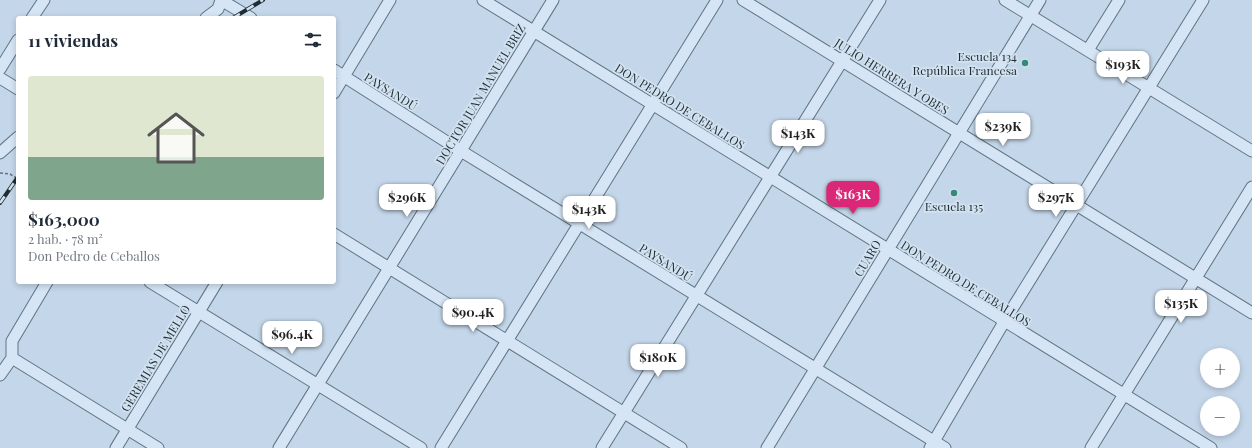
<!DOCTYPE html>
<html lang="es">
<head>
<meta charset="utf-8">
<style>
  body { margin:0; font-family:"Playfair Display",serif; background:#f6f6f7; color:#1f2937; height:100vh; display:flex; flex-direction:column; font-size:15px; white-space:nowrap }
  * { box-sizing:border-box; margin:0 }
  p { font-size:13px; color:#747a83 }
  .icon { flex:none; width:22px; height:22px; fill:none; stroke:currentColor; stroke-width:2; stroke-linecap:round; stroke-linejoin:round }
  .map { position:relative; flex:1; overflow:hidden }
  .drawer { position:absolute; left:16px; top:16px; width:320px; height:268px; display:flex; flex-direction:column; background:#fff; border-radius:4px; box-shadow:0 2px 6px #0003 }
  .drawer>* { flex:none }
  .fabs { position:absolute; left:1200px; top:348px; display:grid; gap:8px }
  .fabs a { display:grid; place-items:center; width:40px; height:40px; border-radius:50%; background:#fff; box-shadow:0 2px 6px #0003; font-size:20px }
  .price { position:absolute; translate:-50% -34px; padding:0 9px; border-radius:8px; background:#fff; color:#222; font-size:13px; line-height:26px; filter:drop-shadow(0 1px 2px #0008) }
  .price::after { content:''; position:absolute; left:50%; top:24px; width:12px; height:9px; margin-left:-6px; background:inherit; clip-path:polygon(0 0,100% 0,50% 100%) }
  .price.active { background:#db2777; color:#fff }
  ul { padding:0; list-style:none }
  li { display:grid; align-content:center; gap:8px; height:212px; padding:0 12px }
  li span { display:grid; place-items:center; height:124px; border-radius:4px; color:#555 }
  li>.icon { margin-inline-start:auto }
  span .icon { width:72px; height:72px; fill:#fffc; stroke-width:1 }
  li b { font-size:17px }
  h2 { display:flex; justify-content:space-between; align-items:center; height:48px; padding:0 12px; font-size:17px }
  .map>svg:first-child { display:block }
  .lines { fill:none; stroke-linecap:round; stroke-linejoin:round }
  .minor-casing { stroke:#5d7582; stroke-width:13 }
  .path { stroke:#5d7582; stroke-width:1.5; stroke-dasharray:3 2; stroke-linecap:butt }
  .minor { stroke:#d6e5f5; stroke-width:11 }
  .rail-casing { stroke:#1f2d33; stroke-width:4 }
  .rail { stroke:#d3e2f1; stroke-width:2.5; stroke-dasharray:8; stroke-linecap:butt }
  .poi-dot { fill:#338a78; stroke:#d3e2f1; stroke-width:1.5 }
  .labels { text-anchor:middle; dominant-baseline:central; stroke-width:3.5; stroke-linejoin:round; paint-order:stroke }
  .poi-label { font-size:12px; fill:#1f2d33; stroke:#d3e2f1; text-anchor:end }
  .street-label { font-size:12px; fill:#1f2d33; stroke:#d3e2f1 }
</style>
</head>
<body>
<div class="map">
<svg width="1252" height="448" viewBox="0 0 1252 448">
  <rect width="100%" height="100%" fill="#c4d6e9"/>
  <g class="lines">
    <g class="minor-casing">
      <path id="minor" d="M221,0L251,18
        M483,0L1211,448
        M743,0L1252,313
        M1005,0L1252,151
        M32,18L44,0
        M206,18L218,9L221,0
        M1088,50L1119,0
        M0,69L18,40
        M334,70L461,151L945,448
        M0,78L18,89
        M334,93L390,0
        M0,153L18,137
        M334,234L681,448
        M150,282L421,448
        M12,358L158,448
        M0,375L12,358V341L47,282
        M116,448L217,282
        M279,448L553,0
        M441,448L717,0
        M602,448L880,0
        M767,448L1040,0
        M930,448L1004,322L1203,0
        M1091,448L1252,187"/>
    </g>
    <path class="path" d="M0,173L10,174L18,179"/>
    <use href="#minor" class="minor"/>
    <g class="rail-casing">
      <path id="rail" d="M233,18L263,0
        M0,203L18,177"/>
    </g>
    <use href="#rail" class="rail"/>
  </g>
  <g class="poi-dot">
    <circle cx="1025" cy="63" r="4"/>
    <circle cx="954" cy="193" r="4"/>
  </g>
  <g class="labels">
    <g class="poi-label">
      <text x="1017" y="56">Escuela 134<tspan x="1017" dy="14">República Francesa</tspan></text>
      <text x="954" y="206" text-anchor="middle">Escuela 135</text>
    </g>
    <g class="street-label">
      <text transform="translate(892 76) rotate(32)">JULIO HERRERA Y OBES</text>
      <text transform="translate(391 91) rotate(32)">PAYSANDÚ</text>
      <text transform="translate(480 94) rotate(-59)">DOCTOR JUAN MANUEL BRIZ</text>
      <text transform="translate(680 106) rotate(32)">DON PEDRO DE CEBALLOS</text>
      <text transform="translate(867 258) rotate(-59)">CUARO</text>
      <text transform="translate(666 262) rotate(32)">PAYSANDÚ</text>
      <text transform="translate(966 283) rotate(32)">DON PEDRO DE CEBALLOS</text>
      <text transform="translate(155 358) rotate(-59)">GEREMIAS DE MELLO</text>
    </g>
  </g>
</svg>
<div class="fabs">
<a>+</a>
<a>−</a>
</div>
<b class="price" style="left:1123px;top:85px">$193K</b>
<b class="price" style="left:1003px;top:147px">$239K</b>
<b class="price" style="left:798px;top:154px">$143K</b>
<b class="price active" style="left:853px;top:215px">$163K</b>
<b class="price" style="left:407px;top:218px">$296K</b>
<b class="price" style="left:1056px;top:218px">$297K</b>
<b class="price" style="left:589px;top:230px">$143K</b>
<b class="price" style="left:1181px;top:324px">$135K</b>
<b class="price" style="left:473px;top:333px">$90.4K</b>
<b class="price" style="left:292px;top:355px">$96.4K</b>
<b class="price" style="left:658px;top:378px">$180K</b>
<section class="drawer">
<h2>11 viviendas<svg class="icon" aria-label="filters" viewBox="0 0 24 24"><path d="M4 7h16M4 17h16"/><circle cx="9" cy="7" r="2"/><circle cx="15" cy="17" r="2"/></svg></h2>
<ul>
<li><span style="background:linear-gradient(#dfe7d0 65%,#7fa58c 0)"><svg class="icon" aria-label="home" viewBox="0 0 24 24"><path d="M3 11l9-7 9 7M6 9v11h12V9"/></svg></span><div><b>$163,000</b><p>2 hab. · 78 m²</p><p>Don Pedro de Ceballos</p></div></li>
</ul>
</section>
</div>
</body>
</html>
